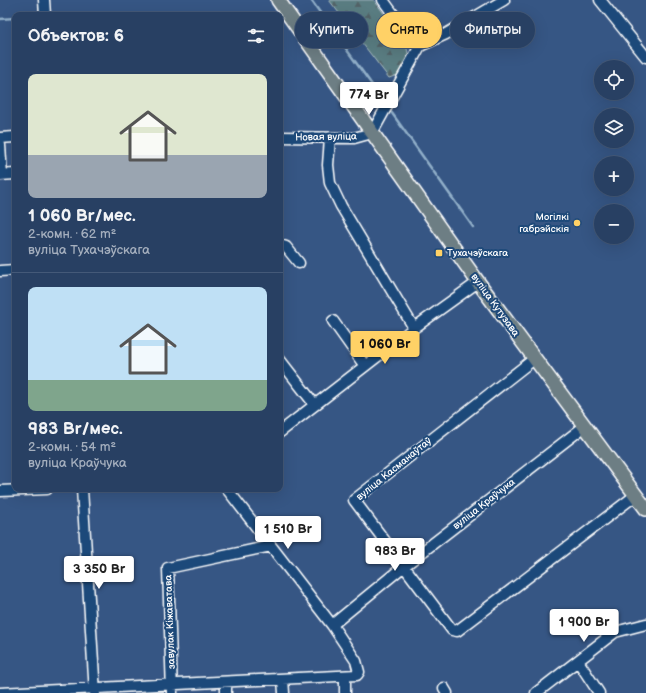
<!DOCTYPE html>
<html lang="ru">
<head>
<meta charset="utf-8">
<style>
  body { margin:0; font-family:"Balsamiq Sans",sans-serif; background:#344b6c; color:#f1f3f6; height:100vh; display:flex; flex-direction:column; font-size:15px; white-space:nowrap }
  * { box-sizing:border-box; margin:0 }
  p { font-size:13px; color:#a5afbe }
  .icon { flex:none; width:22px; height:22px; fill:none; stroke:currentColor; stroke-width:2; stroke-linecap:round; stroke-linejoin:round }
  .map { position:relative; flex:1; overflow:hidden }
  .side { position:absolute; left:12px; top:12px; width:271px; height:480px; display:flex; flex-direction:column; background:#284063; border-radius:8px; box-shadow:0 4px 16px #0002,0 0 0 1px #445978 }
  .side>* { flex:none }
  .banner { position:absolute; left:295px; top:12px; width:291px; height:36px; display:flex; gap:8px }
  .fabs { position:absolute; left:594px; top:60px; display:grid; gap:8px }
  .fabs a { display:grid; place-items:center; width:40px; height:40px; border-radius:50%; background:#284063; box-shadow:0 4px 16px #0002,0 0 0 1px #445978; font-size:20px }
  .price { position:absolute; translate:-50% -34px; padding:0 9px; border-radius:4px; background:#fff; color:#222; font-size:13px; line-height:26px; filter:drop-shadow(0 1px 2px #0008) }
  .price::after { content:''; position:absolute; left:50%; top:24px; width:12px; height:9px; margin-left:-6px; background:inherit; clip-path:polygon(0 0,100% 0,50% 100%) }
  .price.selected { background:#ffd166; color:#111 }
  ul { padding:0; list-style:none }
  li { display:grid; align-content:center; gap:8px; height:212px; padding:0 16px }
  li+li { border-top:1px solid #445978 }
  li span { display:grid; place-items:center; height:124px; border-radius:8px; color:#555 }
  li>.icon { margin-inline-start:auto }
  span .icon { width:72px; height:72px; fill:#fffc; stroke-width:1 }
  li b { font-size:17px }
  h2 { display:flex; justify-content:space-between; align-items:center; height:48px; padding:0 16px; font-size:17px }
  .chip { padding:0 14px; border-radius:18px; background:#284063; box-shadow:0 4px 16px #0002,0 0 0 1px #445978; font-size:14px; line-height:36px }
  .chip.selected { background:#ffd166; color:#111 }
  .map>svg:first-child { display:block }
  .forest { fill:url(#forest-firs); stroke:#acbec0 }
  .lines { fill:none; stroke-linecap:round; stroke-linejoin:round }
  .stream { stroke:#91afc9; stroke-width:2.5 }
  .minor-casing { stroke:#fff; stroke-width:13 }
  .major-casing { stroke:#fff; stroke-width:16 }
  .minor { stroke:#1f4a7a; stroke-width:10 }
  .major { stroke:#6d7e84; stroke-width:13 }
  .poi-dot { fill:#ffd166; stroke:#1f4a7a; stroke-width:1.5 }
  .labels { text-anchor:middle; dominant-baseline:central; stroke-width:4; stroke-linejoin:round; paint-order:stroke }
  .street-label { font-size:10px; fill:#fff; stroke:#1f4a7a }
  .poi-label { font-size:10px; fill:#fff; stroke:#1f4a7a; text-anchor:end }
</style>
</head>
<body>
<div class="map">
<svg width="646" height="693" viewBox="0 0 646 693">
  <defs>
    <pattern id="forest-firs" width="22" height="20" patternUnits="userSpaceOnUse"><rect width="22" height="20" fill="#5a7d82"/><path d="M5 1l3.5 6h-7zM16 11l3.5 6h-7z" fill="#536467"/></pattern>
  </defs>
  <rect width="100%" height="100%" fill="#365684"/>
  <filter id="ink" filterUnits="userSpaceOnUse"><feTurbulence type="fractalNoise" baseFrequency=".025" numOctaves="2"/><feDisplacementMap in="SourceGraphic" scale="8" xChannelSelector="R" yChannelSelector="G"/><feConvolveMatrix kernelMatrix="1 2 1 2 8 2 1 2 1" color-interpolation-filters="sRGB"/></filter>
  <g filter="url(#ink)">
    <path class="forest" d="M329,0H374L406,44L409,58L400,74L389,78Z"/>
    <g class="lines">
      <path class="stream" d="M311,0L385,103
        M0,19L15,18
        M389,109L473,227"/>
      <g class="minor-casing">
        <path id="minor" d="M44,0L45,15
          M383,0L415,44L420,46L446,34L504,0
          M600,0L646,57
          M280,137L354,138L372,133L420,46
          M0,138L15,137
          M330,138L328,165L330,183L341,206L414,328
          M0,145L2,175
          M0,175L15,174
          M280,245L286,247L299,263
          M0,271L15,270
          M333,321L365,366
          M534,359L354,500L452,630L457,631L636,495
          M280,360L315,405
          M280,432L414,328L478,282
          M82,489L95,693
          M0,491L47,489
          M332,625L404,566L585,426
          M578,661L599,693
          M345,676V693
          M283,679L284,693
          M226,682V693
          M444,688L447,693
          M0,693L357,675L359,672L356,661L332,625L227,489
          M172,693L168,568L271,546
          M536,693L615,632L646,624"/>
      </g>
      <g class="major-casing">
        <path id="major" d="M278,0L478,282L646,509"/>
      </g>
      <use href="#minor" class="minor"/>
      <use href="#major" class="major"/>
    </g>
  </g>
  <g class="poi-dot">
    <circle cx="577" cy="223" r="4"/>
    <rect x="435" y="249" width="8" height="8" rx="2"/>
  </g>
  <g class="labels">
    <g class="street-label">
      <text transform="translate(326 137) rotate(-1)">Новая вуліца</text>
      <text transform="translate(495 305) rotate(54)">вуліца Кутузава</text>
      <text transform="translate(394 469) rotate(-39)">вуліца Касманаўтаў</text>
      <text transform="translate(484 504) rotate(-38)">вуліца Краўчука</text>
      <text transform="translate(170 622) rotate(-92)">завулак Кіжаватава</text>
    </g>
    <g class="poi-label">
      <text x="569" y="217">Могілкі<tspan x="569" dy="12">габрэйскія</tspan></text>
      <text x="447" y="253" text-anchor="start">Тухачэўскага</text>
    </g>
  </g>
</svg>
<div class="fabs">
<a><svg class="icon" aria-label="locate" viewBox="0 0 24 24"><circle cx="12" cy="12" r="6"/><path d="M12 2v4M12 18v4M2 12h4M18 12h4"/></svg></a>
<a><svg class="icon" aria-label="layers" viewBox="0 0 24 24"><path d="M12 4l9 5-9 5-9-5zM3 14l9 5 9-5"/></svg></a>
<a>+</a>
<a>−</a>
</div>
<b class="price" style="left:369px;top:116px">774 Br</b>
<b class="price selected" style="left:385px;top:365px">1 060 Br</b>
<b class="price" style="left:288px;top:550px">1 510 Br</b>
<b class="price" style="left:395px;top:572px">983 Br</b>
<b class="price" style="left:99px;top:590px">3 350 Br</b>
<b class="price" style="left:584px;top:643px">1 900 Br</b>
<div class="banner">
<a class="chip">Купить</a>
<a class="chip selected">Снять</a>
<a class="chip">Фильтры</a>
</div>
<section class="side">
<h2>Объектов: 6<svg class="icon" aria-label="filters" viewBox="0 0 24 24"><path d="M4 7h16M4 17h16"/><circle cx="9" cy="7" r="2"/><circle cx="15" cy="17" r="2"/></svg></h2>
<ul>
<li><span style="background:linear-gradient(#dfe7d0 65%,#9aa5b1 0)"><svg class="icon" aria-label="home" viewBox="0 0 24 24"><path d="M3 11l9-7 9 7M6 9v11h12V9"/></svg></span><div><b>1 060 Br/мес.</b><p>2-комн. · 62 m²</p><p>вуліца Тухачэўскага</p></div></li>
<li><span style="background:linear-gradient(#bfe0f5 75%,#7fa58c 0)"><svg class="icon" aria-label="home" viewBox="0 0 24 24"><path d="M3 11l9-7 9 7M6 9v11h12V9"/></svg></span><div><b>983 Br/мес.</b><p>2-комн. · 54 m²</p><p>вуліца Краўчука</p></div></li>
</ul>
</section>
</div>
</body>
</html>
